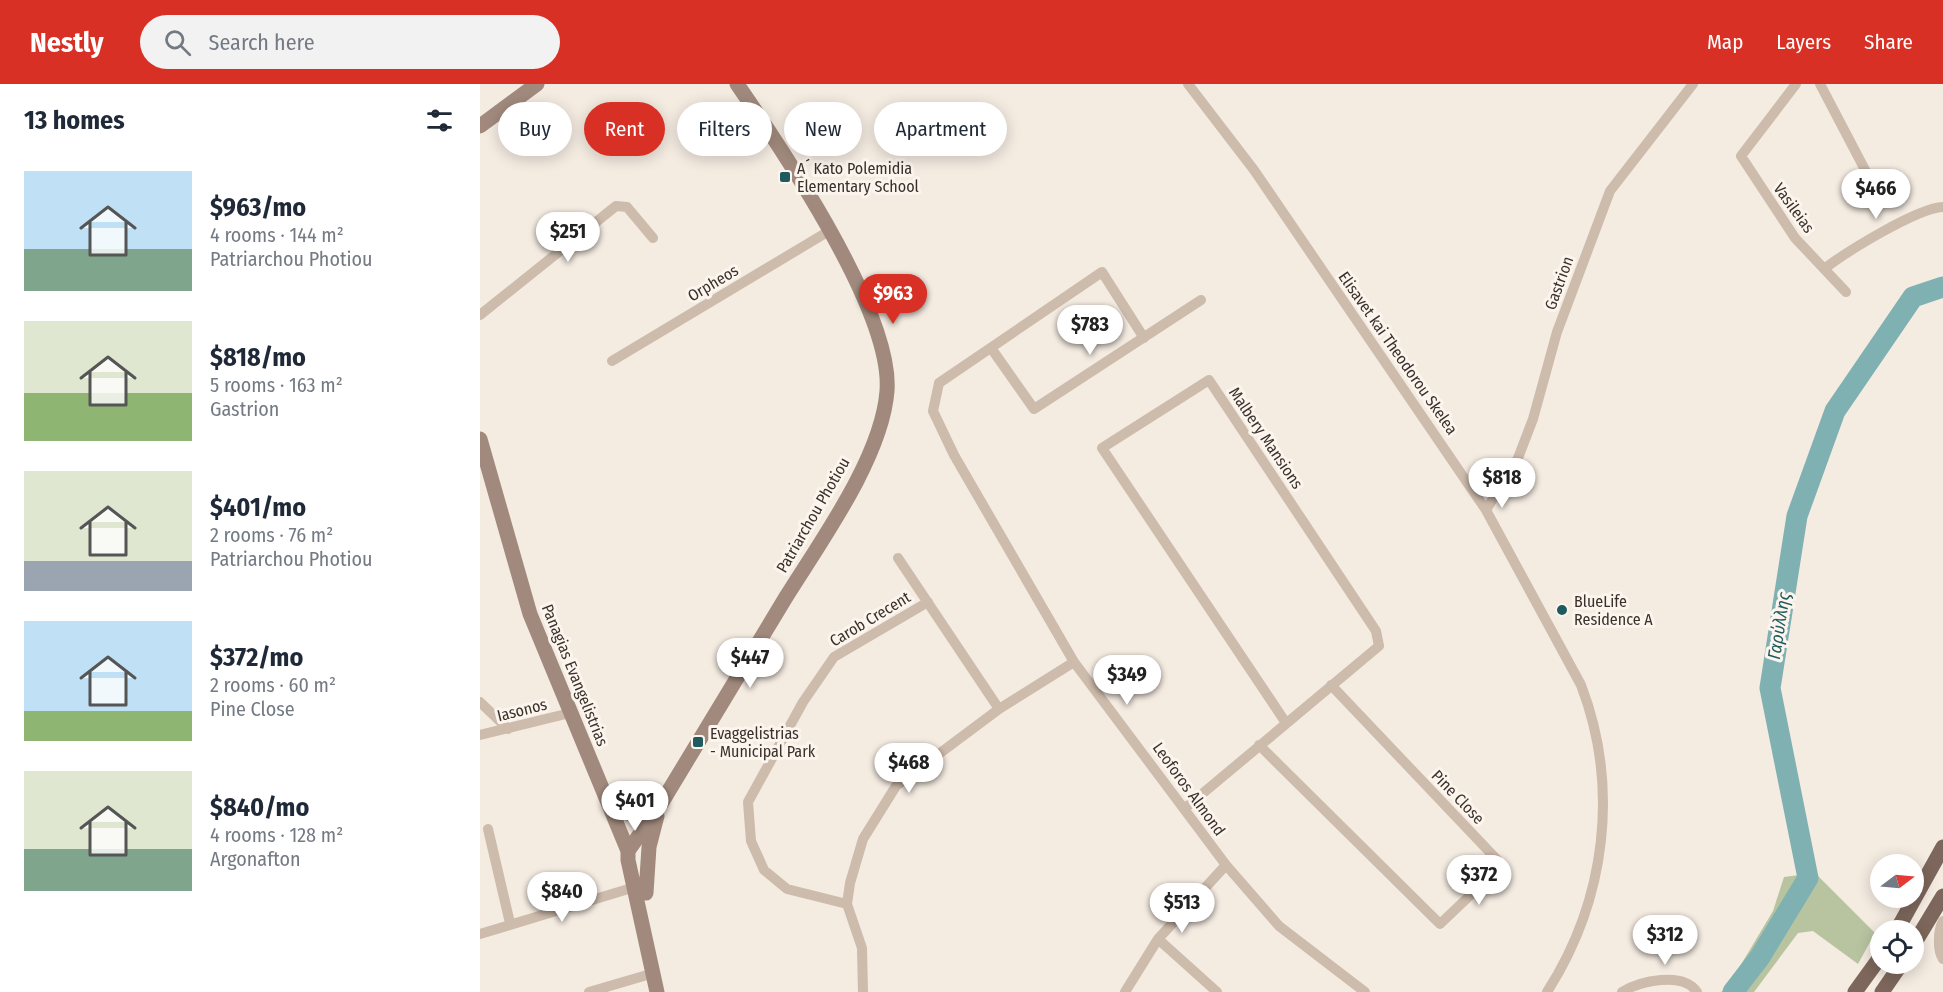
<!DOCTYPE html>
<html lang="en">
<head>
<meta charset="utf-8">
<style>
  body { margin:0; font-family:"Fira Sans Condensed",sans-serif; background:#f2f2f3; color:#1f2937; height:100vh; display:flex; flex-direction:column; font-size:22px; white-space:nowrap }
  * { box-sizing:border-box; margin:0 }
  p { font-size:20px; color:#747a83 }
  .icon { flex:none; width:33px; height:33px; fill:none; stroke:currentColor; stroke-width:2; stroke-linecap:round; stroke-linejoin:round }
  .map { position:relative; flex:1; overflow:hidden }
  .drawer { display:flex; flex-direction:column; background:#fff; width:480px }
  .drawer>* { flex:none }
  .top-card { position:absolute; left:18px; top:18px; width:570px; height:54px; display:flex; gap:12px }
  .needle { width:39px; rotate:74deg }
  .fabs { position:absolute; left:1390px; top:770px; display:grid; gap:12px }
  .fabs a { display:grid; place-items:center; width:54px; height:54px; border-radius:50%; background:#fff; box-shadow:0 3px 15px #0003; font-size:30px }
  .price { position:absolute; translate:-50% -51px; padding:0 14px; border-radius:21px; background:#fff; color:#222; font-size:20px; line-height:39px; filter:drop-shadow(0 2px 3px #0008) }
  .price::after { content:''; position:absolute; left:50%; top:36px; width:18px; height:14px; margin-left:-9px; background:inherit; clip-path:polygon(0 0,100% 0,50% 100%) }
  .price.on { background:#d93025; color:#fff }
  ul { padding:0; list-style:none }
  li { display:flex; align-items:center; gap:18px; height:150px; padding:0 24px }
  li span { display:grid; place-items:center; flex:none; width:168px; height:120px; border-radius:0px; color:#555 }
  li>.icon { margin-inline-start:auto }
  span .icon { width:72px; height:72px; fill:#fffc; stroke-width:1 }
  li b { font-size:26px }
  h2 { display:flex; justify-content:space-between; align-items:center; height:72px; padding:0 24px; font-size:26px }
  .tag { padding:0 21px; border-radius:27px; background:#fff; box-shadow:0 3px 15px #0003; font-size:21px; line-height:54px }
  .tag.on { background:#d93025; color:#fff }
  header { display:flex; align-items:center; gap:36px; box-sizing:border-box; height:84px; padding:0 30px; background:#d93025; color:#fff }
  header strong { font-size:28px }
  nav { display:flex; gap:33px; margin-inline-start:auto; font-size:21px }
  .search { width:420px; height:54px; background:#f2f2f3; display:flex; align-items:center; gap:15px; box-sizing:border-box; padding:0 21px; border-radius:33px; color:#747a83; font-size:22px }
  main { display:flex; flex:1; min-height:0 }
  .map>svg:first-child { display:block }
  .green { fill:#b8c4a0 }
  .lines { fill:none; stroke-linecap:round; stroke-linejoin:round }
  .river { stroke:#7fb0b2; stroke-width:21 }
  .street { stroke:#cdbbac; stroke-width:10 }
  .secondary { stroke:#a18a7d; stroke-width:15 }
  .primary { stroke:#7d675c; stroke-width:15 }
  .poi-dot { fill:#1f5a5e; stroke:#fbf5ee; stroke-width:2 }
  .labels { text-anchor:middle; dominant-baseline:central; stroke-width:6; stroke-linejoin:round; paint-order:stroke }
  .poi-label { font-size:16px; fill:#3b302b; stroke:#fbf5ee; text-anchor:start }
  .street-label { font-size:16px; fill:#3b302b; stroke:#fbf5ee }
  .water-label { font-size:18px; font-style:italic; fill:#1f5a5e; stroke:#fbf5ee }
</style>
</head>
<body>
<header>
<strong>Nestly</strong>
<div class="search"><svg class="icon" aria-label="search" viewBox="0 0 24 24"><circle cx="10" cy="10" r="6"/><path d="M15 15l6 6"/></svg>Search here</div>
<nav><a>Map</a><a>Layers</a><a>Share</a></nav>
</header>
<main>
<section class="drawer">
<h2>13 homes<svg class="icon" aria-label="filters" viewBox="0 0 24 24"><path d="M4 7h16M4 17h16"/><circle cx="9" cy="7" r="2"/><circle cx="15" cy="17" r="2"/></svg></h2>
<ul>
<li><span style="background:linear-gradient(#bfe0f5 65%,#7fa58c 0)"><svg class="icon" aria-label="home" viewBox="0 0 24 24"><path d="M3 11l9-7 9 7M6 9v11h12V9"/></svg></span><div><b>$963/mo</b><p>4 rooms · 144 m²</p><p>Patriarchou Photiou</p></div></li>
<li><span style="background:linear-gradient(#dfe7d0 60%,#8fb573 0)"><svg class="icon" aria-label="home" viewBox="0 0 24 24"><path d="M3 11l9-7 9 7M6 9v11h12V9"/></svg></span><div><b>$818/mo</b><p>5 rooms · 163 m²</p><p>Gastrion</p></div></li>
<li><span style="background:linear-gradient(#dfe7d0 75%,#9aa5b1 0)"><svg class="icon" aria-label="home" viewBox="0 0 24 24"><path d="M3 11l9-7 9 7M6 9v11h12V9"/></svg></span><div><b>$401/mo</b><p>2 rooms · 76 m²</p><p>Patriarchou Photiou</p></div></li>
<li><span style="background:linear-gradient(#bfe0f5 75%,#8fb573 0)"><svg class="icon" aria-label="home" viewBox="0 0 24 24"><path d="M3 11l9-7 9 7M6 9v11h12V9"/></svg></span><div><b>$372/mo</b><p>2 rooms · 60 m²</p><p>Pine Close</p></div></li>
<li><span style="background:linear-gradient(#dfe7d0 65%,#7fa58c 0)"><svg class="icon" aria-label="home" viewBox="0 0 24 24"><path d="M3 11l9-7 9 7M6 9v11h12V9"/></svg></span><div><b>$840/mo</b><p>4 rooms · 128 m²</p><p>Argonafton</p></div></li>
</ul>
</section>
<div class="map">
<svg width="1463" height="908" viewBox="0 0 1463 908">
  <rect width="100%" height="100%" fill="#f4ebe1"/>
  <path class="green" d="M1335,789L1395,849L1378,880L1333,847L1318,849L1274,908H1241L1250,899L1293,827L1304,793Z"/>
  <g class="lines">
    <path class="river" d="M1253,908L1280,873L1328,794L1290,604L1317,432L1355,327L1433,213L1463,203"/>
    <path class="street" d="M708,0L774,86L1006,426L1101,601C1140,703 1126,816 1067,908
      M1316,0L1261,72L1315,154L1366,208
      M1340,0L1394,103
      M1344,185C1366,168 1437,124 1463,123
      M0,231L136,122L147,123L173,154
      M664,254L622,188L459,299L453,327L474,371L594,578L746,781L799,842L885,908
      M511,264L554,325L721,216
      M132,277L349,147
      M1006,426L1038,374L1053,335L1077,248L1130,107L1213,0
      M418,474L519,625
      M0,618L28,645
      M0,651L90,629
      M779,661L960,840L1022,781L851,601
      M704,725L899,562L896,547L729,296L622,364L806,639
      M8,745L30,839
      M367,820L307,805L284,786L271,757L268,718L323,618L354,573L448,518
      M1463,837C1458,846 1457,866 1463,875
      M0,850L155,803
      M678,855L737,908
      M109,908L174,889
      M383,908L382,864L367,820L370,799L383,755L416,702L519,625L594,578
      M645,908L678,855L746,781
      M1142,908C1160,897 1203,887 1217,908"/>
    <path class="secondary" d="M0,42L57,0
      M0,355L50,530L148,767V776L177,908
      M131,724L155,731L178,723
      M148,767L179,723C221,653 263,583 306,513C341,457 402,373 407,307C413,229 302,65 257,0
      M166,809L169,763L177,732"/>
    <path class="primary" d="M1417,846L1463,763
      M1434,860L1463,812
      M1375,908L1401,872
      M1402,908L1422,879"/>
  </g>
  <g class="poi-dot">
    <rect x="299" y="87" width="12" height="12" rx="3"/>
    <circle cx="1082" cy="526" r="6"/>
    <rect x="212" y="652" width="12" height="12" rx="3"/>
  </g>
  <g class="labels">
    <g class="poi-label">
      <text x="317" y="84">A´ Kato Polemidia<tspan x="317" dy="18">Elementary School</tspan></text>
      <text x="1094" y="517">BlueLife<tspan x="1094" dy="18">Residence A</tspan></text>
      <text x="230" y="649">Evaggelistrias<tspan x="230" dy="18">- Municipal Park</tspan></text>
    </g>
    <g class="street-label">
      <text transform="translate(1314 124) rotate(54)">Vasileias</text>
      <text transform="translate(233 199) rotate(-31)">Orpheos</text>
      <text transform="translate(1079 199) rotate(-70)">Gastrion</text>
      <text transform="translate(918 269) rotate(55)">Elisavet kai Theodorou Skelea</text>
      <text transform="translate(786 354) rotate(56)">Malbery Mansions</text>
      <text transform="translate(333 431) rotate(-60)">Patriarchou Photiou</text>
      <text transform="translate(390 535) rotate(-31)">Carob Crecent</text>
      <text transform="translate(95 591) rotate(68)">Panagias Evangelistrias</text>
      <text transform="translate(42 626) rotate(-14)">Iasonos</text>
      <text transform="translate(709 705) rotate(54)">Leoforos Almond</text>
      <text transform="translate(978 713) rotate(46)">Pine Close</text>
    </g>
    <g class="water-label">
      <text transform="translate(1299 542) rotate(-81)">Γαρύλλης</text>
    </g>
  </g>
</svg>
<div class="fabs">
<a><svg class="needle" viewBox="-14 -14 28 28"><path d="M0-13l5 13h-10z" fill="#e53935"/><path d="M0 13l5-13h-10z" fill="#747a83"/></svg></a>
<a><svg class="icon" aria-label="locate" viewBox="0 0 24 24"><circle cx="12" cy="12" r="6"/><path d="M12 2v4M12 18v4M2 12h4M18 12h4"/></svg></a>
</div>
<b class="price" style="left:1396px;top:136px">$466</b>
<b class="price" style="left:88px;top:179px">$251</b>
<b class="price on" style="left:413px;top:241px">$963</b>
<b class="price" style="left:610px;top:272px">$783</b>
<b class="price" style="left:1022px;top:425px">$818</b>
<b class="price" style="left:270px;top:605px">$447</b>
<b class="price" style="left:647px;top:622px">$349</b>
<b class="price" style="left:429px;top:710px">$468</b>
<b class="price" style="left:155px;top:748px">$401</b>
<b class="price" style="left:999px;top:822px">$372</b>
<b class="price" style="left:82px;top:839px">$840</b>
<b class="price" style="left:702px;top:850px">$513</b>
<b class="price" style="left:1185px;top:882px">$312</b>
<div class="top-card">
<a class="tag">Buy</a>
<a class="tag on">Rent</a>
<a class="tag">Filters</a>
<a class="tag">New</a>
<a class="tag">Apartment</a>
</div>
</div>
</main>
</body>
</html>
